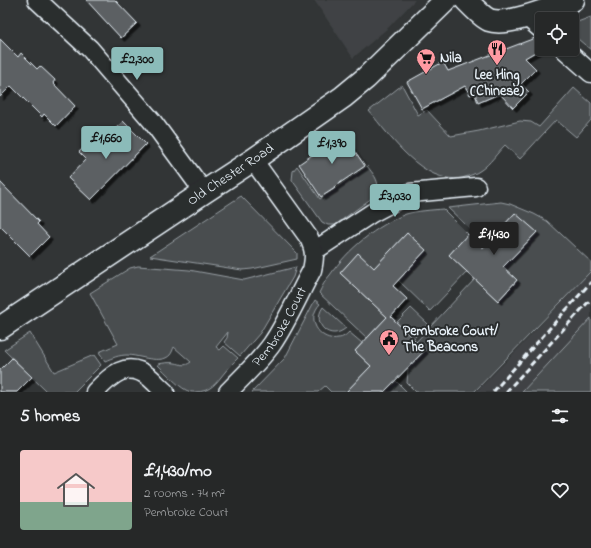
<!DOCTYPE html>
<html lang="en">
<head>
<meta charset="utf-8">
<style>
  body { margin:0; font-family:"Indie Flower",sans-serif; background:#323434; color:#f1f3f6; height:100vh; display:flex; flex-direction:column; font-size:15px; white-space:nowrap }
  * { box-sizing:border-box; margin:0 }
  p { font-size:13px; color:#a4a6a8 }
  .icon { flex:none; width:22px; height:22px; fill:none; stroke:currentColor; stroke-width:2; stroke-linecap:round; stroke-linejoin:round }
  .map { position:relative; height:392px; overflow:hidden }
  .panel { display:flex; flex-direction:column; background:#262828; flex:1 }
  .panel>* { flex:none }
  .fabs { position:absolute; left:535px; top:12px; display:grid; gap:8px }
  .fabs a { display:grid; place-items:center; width:44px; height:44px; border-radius:4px; background:#262828; box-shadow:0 1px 3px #0004,0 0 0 1px #424445; font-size:20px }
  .price { position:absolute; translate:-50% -34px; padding:0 9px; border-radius:4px; background:#8bbbb9; color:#111; font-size:13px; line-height:26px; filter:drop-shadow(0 1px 2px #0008) }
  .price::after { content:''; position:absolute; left:50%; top:24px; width:12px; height:9px; margin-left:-6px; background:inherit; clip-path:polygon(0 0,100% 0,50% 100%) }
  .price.current { background:#222; color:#fff }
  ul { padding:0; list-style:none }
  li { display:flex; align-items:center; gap:12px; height:100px; padding:0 20px }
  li+li { border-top:1px solid #424445 }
  li span { display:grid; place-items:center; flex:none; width:112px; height:80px; border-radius:4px; color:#555 }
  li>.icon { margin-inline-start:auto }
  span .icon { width:48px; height:48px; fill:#fffc; stroke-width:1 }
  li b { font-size:17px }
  h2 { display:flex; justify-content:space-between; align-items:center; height:48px; padding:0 20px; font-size:17px }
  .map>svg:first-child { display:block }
  .built { fill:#3f4244 }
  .green { fill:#494d4f; stroke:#989fa4 }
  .building { fill:#5c6063; stroke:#e8f1f8; filter:url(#shadow) }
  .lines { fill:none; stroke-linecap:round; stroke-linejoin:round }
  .minor-casing { stroke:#e8f1f8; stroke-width:21 }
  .secondary-casing { stroke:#e8f1f8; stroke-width:25 }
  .minor { stroke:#2a2d2e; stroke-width:18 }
  .secondary { stroke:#2a2d2e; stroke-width:22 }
  .rail { stroke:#e8f1f8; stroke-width:3; stroke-dasharray:6 3; stroke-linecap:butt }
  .labels { text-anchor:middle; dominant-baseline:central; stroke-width:4; stroke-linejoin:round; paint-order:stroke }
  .poi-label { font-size:14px; font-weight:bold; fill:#e8f1f8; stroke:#2a2d2e; text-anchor:start }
  .street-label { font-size:14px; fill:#e8f1f8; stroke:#2a2d2e }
</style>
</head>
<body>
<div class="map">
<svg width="591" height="392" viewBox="0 0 591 392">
  <defs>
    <filter id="shadow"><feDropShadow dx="3.5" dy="3.5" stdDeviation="0" flood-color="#0009"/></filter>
  </defs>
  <rect width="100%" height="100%" fill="#323536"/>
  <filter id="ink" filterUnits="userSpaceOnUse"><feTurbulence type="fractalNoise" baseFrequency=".025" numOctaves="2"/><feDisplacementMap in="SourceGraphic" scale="8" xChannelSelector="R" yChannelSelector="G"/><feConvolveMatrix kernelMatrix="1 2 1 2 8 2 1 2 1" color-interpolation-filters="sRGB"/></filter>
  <g filter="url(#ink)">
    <path class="built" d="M314,0H415L389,27L353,58Z
      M591,271V392H476L513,354Z"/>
    <path class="green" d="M591,17V50L572,34V24Z
      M402,85L418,115L427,110L451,136L479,131L520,121L531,122L539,127L574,88L591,103V120L576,137L556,120L520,159L505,145C497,153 490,164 481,170C476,174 468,176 462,178C423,185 390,136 369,111Z
      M297,166L320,199L367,166C375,176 381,183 376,195L335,225H328L322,222L292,180L293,171Z
      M241,196L297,253V259L252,269L242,270L150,256Z
      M501,202L510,204L534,214L547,221L591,262V271L474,392H416L407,383L408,368L424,350L416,342L475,279L498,301L517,280L503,267L536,232L515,213L486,244L448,208Z
      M443,209L468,234L449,255L467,272L430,311L398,280L425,250L407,233L374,268L358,254L340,273L387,317L367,338L319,293C322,287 325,280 330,275C348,249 376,226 406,214C416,211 432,210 443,209Z
      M138,266L189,270L244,280L296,267L293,277L260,333L240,356L224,342L227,338L228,332L216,347L220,350L224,346L238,358C233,363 229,367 225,372C216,383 211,392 195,392C192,392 189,392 186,390C178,386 165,372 158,365V364C163,363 170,362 175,363C182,364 184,367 191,362L174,347C173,349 172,353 170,355C161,365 138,355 127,355C119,355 112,358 105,361L99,352L118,344L90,293L130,268Z
      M315,300L320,304C317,307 315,311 314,315C312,329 325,341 338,338C343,338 346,335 349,332L362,343L355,351L371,366L346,392H331L325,386L318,392H252L285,358Z
      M323,307L346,328C330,342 311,324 323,307Z
      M411,308L428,324L413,339L396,323Z
      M591,318V392H522Z
      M30,333L54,372L94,355L101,365L74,392H47L4,350Z
      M396,381L407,392H384Z"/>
    <path class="building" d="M86,0H115L137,23L121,38Z
      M535,38L540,40H542V48L525,58L536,69L521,84L529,92L513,108L502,96L501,93L478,103L475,93L470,95L465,86L422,109L407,82L443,62L448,71Z
      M0,39L18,57L21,53L37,69L40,66L55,80L53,83L75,106L56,126L44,114L42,117L11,86L0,97Z
      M123,121L146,144L91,200L68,178L86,159L79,152L95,137L102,143Z
      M343,134L365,166L334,187L335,188L321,197L299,164Z
      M0,182L39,222L37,224L49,237L30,256L0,226Z
      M515,213L537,232L503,267L517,280L498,301L449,255L468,234L483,248Z
      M407,233L426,250L393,286L407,299L391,317L425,350L384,392H346L371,366L355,351L387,317L340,273L358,253L374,268Z
      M12,358L32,377L17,392H0V370Z"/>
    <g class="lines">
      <g class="minor-casing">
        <g id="minor">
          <path d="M37,0L90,49L152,121L204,192"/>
          <path d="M527,17L542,30"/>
          <path d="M564,49L591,73"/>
          <path d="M314,251L372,213L410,193L476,187"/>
          <path d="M95,392C110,376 127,359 149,377C154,381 159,387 165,392"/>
          <path id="s1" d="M228,392C243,376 260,361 272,344C287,322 299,294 312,270C315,257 315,250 309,238L253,160"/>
        </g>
      </g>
      <g class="secondary-casing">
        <g id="secondary">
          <path d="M466,0C472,6 482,17 489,20C508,27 554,7 573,0"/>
          <path id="s2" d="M0,328L204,192L253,160L343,97L366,78L446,0"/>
        </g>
      </g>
      <use href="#minor" class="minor"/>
      <use href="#secondary" class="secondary"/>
      <path class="rail" d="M493,392L591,282
        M506,392L591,299"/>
    </g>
  </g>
  <defs>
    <g id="restaurant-pin" transform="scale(1)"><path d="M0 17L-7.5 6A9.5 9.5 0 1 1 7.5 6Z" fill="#ff9aa2" stroke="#2a2d2e"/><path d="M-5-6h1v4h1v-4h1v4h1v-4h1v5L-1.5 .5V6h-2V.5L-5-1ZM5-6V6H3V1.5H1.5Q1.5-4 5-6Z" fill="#111"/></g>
    <g id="supermarket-pin" transform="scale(1)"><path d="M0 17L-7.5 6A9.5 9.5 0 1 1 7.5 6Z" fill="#ff9aa2" stroke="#2a2d2e"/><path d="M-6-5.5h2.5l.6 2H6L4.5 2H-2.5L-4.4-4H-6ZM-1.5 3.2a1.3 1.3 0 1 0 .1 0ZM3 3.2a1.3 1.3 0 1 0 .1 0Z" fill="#111"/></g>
    <g id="civic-pin" transform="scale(1)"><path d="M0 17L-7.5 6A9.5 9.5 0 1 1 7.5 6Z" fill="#ff9aa2" stroke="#2a2d2e"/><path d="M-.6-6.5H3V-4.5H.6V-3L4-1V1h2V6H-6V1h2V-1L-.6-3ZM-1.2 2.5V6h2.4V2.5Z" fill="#111"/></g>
  </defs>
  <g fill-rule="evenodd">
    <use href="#restaurant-pin" x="497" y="49"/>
    <use href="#supermarket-pin" x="426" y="58"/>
    <use href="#civic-pin" x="389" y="339"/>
  </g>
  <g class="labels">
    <g class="poi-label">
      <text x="440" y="58">Nila</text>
      <text x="497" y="75" text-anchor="middle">Lee Hing<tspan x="497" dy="16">(Chinese)</tspan></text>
      <text x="403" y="331">Pembroke Court/<tspan x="403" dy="16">The Beacons</tspan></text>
    </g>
    <g class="street-label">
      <text stroke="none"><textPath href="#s2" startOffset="277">Old Chester Road</textPath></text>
      <text stroke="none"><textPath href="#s1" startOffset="84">Pembroke Court</textPath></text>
    </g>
  </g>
</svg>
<div class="fabs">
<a><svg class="icon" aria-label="locate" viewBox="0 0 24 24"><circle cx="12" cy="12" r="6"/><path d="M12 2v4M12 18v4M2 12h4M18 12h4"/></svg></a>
</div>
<b class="price" style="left:137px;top:81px">£2,300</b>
<b class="price" style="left:106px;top:160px">£1,660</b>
<b class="price" style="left:332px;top:165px">£1,390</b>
<b class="price" style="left:395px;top:218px">£3,030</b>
<b class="price current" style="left:494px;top:256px">£1,430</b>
</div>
<section class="panel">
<h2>5 homes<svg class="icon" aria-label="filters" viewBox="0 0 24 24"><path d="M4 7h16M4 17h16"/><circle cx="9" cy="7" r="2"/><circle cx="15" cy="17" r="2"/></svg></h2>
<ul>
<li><span style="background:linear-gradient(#f6c9c9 65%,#7fa58c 0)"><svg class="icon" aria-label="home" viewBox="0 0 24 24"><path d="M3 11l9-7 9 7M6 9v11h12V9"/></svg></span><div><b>£1,430/mo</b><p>2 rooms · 74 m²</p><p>Pembroke Court</p></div><svg class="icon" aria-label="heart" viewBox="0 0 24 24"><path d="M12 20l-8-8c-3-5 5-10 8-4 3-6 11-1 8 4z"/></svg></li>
</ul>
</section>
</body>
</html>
